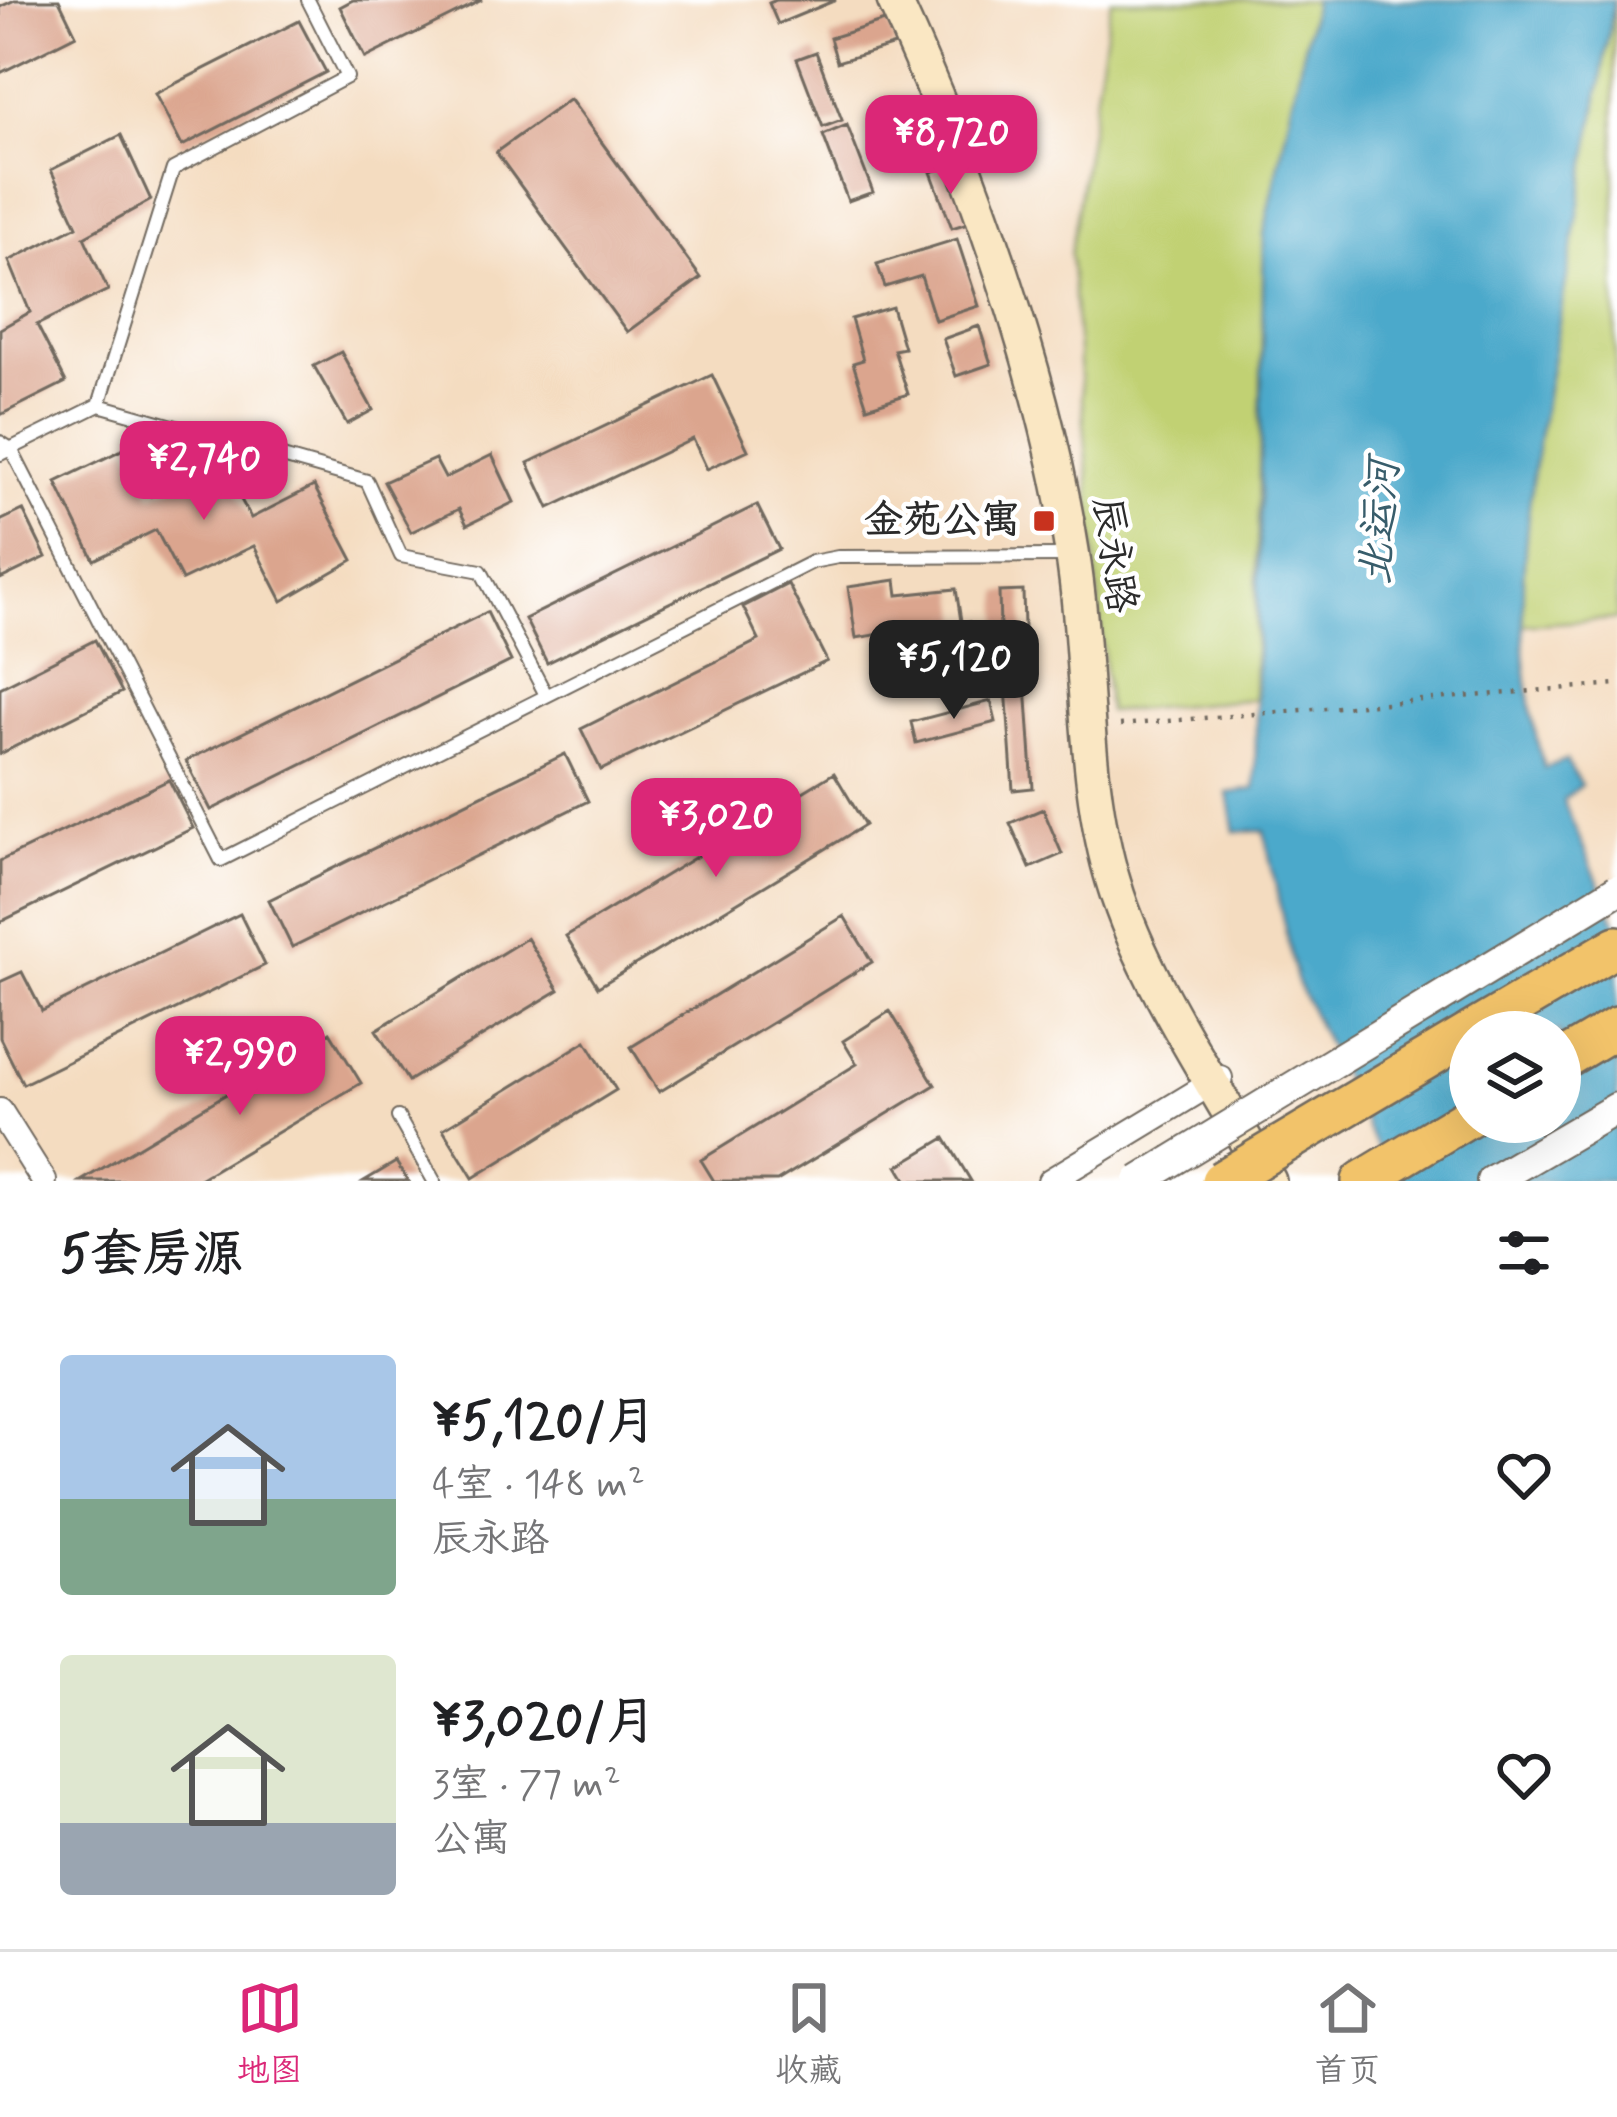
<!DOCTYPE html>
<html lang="zh">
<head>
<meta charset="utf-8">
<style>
  body { margin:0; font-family:Mynerve,"LXGW WenKai TC",sans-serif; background:#f2f2f2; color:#202124; height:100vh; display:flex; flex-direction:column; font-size:45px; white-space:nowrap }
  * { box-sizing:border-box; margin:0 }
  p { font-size:39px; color:#757577 }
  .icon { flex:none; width:66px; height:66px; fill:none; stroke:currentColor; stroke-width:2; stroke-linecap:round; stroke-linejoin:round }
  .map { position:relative; height:1181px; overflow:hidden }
  .side { display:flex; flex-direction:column; background:#fff; flex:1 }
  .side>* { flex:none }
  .buttons { position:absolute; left:1449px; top:1011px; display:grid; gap:24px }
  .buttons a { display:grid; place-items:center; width:132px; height:132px; border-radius:50%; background:#fff; box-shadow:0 12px 48px #0002; font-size:60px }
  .price { position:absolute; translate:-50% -102px; padding:0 27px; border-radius:24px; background:#db2777; color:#fff; font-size:39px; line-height:78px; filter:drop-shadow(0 3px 6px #0008) }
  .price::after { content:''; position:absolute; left:50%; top:72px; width:36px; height:27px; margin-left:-18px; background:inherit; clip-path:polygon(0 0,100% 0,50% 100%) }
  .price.active { background:#222; color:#fff }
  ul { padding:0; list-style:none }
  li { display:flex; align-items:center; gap:36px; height:300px; padding:0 60px }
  li span { display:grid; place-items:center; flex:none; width:336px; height:240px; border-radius:12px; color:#555 }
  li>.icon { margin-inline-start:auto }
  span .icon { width:144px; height:144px; fill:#fffc; stroke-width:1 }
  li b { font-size:51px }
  h2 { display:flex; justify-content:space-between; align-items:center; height:144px; padding:0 60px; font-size:51px }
  .menu { display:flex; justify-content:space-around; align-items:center; height:168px; border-top:3px solid #e0e0e0; background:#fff; font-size:33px; color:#757577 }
  .menu a { display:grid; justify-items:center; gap:6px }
  .menu .active { color:#db2777 }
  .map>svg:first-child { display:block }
  .green { fill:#c1d173; stroke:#767e4f; stroke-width:3 }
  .water { fill:#4ca9cb; stroke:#3c6a7b; stroke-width:3; fill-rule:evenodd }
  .building { fill:#dba58e }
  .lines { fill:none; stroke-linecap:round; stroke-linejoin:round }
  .service-casing { stroke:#71695f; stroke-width:16 }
  .minor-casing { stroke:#71695f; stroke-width:28 }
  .tertiary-casing { stroke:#71695f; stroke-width:34 }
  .secondary-casing { stroke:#71695f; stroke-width:38 }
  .trunk-casing { stroke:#71695f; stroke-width:44 }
  .path { stroke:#71695f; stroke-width:4.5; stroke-dasharray:3 9; stroke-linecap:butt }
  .service { stroke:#fff; stroke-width:12 }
  .minor { stroke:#fff; stroke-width:24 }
  .tertiary { stroke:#fff; stroke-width:30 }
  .secondary { stroke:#fae7c3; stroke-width:33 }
  .trunk { stroke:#f2c36a; stroke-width:39 }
  .tertiary-bridge-casing { stroke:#71695f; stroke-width:34; stroke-linecap:butt }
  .trunk-bridge-casing { stroke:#71695f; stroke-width:44; stroke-linecap:butt }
  .tertiary-bridge { stroke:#fff; stroke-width:30 }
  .trunk-bridge { stroke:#f2c36a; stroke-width:39 }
  .poi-dot { fill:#c8321e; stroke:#fff; stroke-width:4.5 }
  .labels { text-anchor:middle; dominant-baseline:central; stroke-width:9; stroke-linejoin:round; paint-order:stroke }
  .poi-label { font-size:39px; font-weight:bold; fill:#2b2b2b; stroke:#fff; text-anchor:end }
  .street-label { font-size:39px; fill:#2b2b2b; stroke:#fff }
  .water-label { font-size:42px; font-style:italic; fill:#385d6b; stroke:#fff }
</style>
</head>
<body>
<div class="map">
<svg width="1617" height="1181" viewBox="0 0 1617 1181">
  <rect width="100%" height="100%" fill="#fff"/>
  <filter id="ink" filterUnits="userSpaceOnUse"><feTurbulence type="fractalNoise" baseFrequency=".00833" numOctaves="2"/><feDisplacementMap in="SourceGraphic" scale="24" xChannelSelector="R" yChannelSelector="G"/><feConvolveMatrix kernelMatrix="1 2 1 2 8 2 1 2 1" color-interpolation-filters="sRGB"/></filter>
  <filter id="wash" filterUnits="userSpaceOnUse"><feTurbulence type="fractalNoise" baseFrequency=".004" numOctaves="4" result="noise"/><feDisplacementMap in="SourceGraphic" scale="48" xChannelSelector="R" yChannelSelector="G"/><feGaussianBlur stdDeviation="2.7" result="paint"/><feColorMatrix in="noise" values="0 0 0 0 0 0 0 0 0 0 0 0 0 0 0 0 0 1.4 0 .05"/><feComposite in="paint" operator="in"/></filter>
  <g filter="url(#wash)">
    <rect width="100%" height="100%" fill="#f4dcc0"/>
    <path class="green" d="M1111,0H1314L1264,234L1254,699L1108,712L1070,254Z
      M1614,0L1617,619L1519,625L1530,489Z"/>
    <path class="water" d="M1314,0H1614C1597,105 1579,211 1560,316C1533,472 1500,612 1544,768L1566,760L1581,785L1563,800L1617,926V1181H1393L1296,980L1264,831L1235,832L1228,793L1255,789L1264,234ZM1470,1032H1560V1122H1470Z"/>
    <g id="blocks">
      <path class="building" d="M15,0H59L76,35L0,73V7Z
        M353,0H482L365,58L340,7Z
        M776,0H836L778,24L769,3Z
        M888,20L895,45L837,62L830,38Z
        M299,21L326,72L182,146L155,94Z
        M816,52L842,120L823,127L797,59Z
        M570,99L701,278L627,332L496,152Z
        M847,125L873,192L848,201L823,135Z
        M121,135L151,200L84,237L108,290L37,325L66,382L0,415V329L30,312L9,261L77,226L51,170Z
        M949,166L971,222L952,228L931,172Z
        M957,239L979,306L935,320L921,276L885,287L877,264Z
        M892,307L904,348L894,350L908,394L867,407L853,363L863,360L851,319Z
        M979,326L991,364L956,376L943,339Z
        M341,352L373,410L347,424L314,366Z
        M712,375L748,450L707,469L693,439L549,508L528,463Z
        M128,447L151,496L222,465L251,518L314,486L353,560L282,601L254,546L182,580L156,530L94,560L56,482Z
        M492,455L514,502L467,525L459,509L411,532L384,482L435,459L445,478Z
        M757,505L779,549L547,663L525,619Z
        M23,510L46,557L0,579V521Z
        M896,580L898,595L956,589L961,621L856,638L848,587Z
        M788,584L827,661L601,770L581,729L759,640L743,607Z
        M1023,591L1025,664L1001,665L999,592Z
        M487,612L511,661L211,810L186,761Z
        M969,622L973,637L886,664L882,649Z
        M95,640L122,692L0,754V688Z
        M1026,685L1033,788L1013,790L1006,686Z
        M991,701L996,722L916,743L911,722Z
        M565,754L588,801L292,947L269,900Z
        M834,773L865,825L598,987L566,936Z
        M169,780L193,828L0,922V861Z
        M1043,809L1062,854L1030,868L1010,823Z
        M240,914L265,965L23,1084L0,1038V982L22,972L42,1011Z
        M844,916L872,962L659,1092L631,1047Z
        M527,938L559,990L408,1081L376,1030Z
        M890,1011L935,1085L777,1181H714L701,1160L857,1064L843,1041Z
        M330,1032L361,1083L196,1181H81Z
        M586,1041L616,1090L473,1178L443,1129Z
        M945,1138L971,1181H907L898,1166Z
        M396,1162L408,1181H364Z"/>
    </g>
  </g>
  <g filter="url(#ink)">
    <use href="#blocks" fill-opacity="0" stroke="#71695f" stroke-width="3"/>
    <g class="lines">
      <g class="service-casing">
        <path id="service" d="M99,405L173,169L347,77L308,0
          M0,442L11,449L221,860L812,562L838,557L1069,556
          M0,454L99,405L367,481L401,556L481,571L546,695
          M398,1117L434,1181"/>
      </g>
      <g class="minor-casing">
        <path id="minor" d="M0,1111L44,1181
          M1050,1181L1220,1078"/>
      </g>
      <g class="tertiary-casing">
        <path id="tertiary" d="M1492,1181L1617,1108"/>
      </g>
      <g class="secondary-casing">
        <path id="secondary" d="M894,0C970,164 1044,373 1072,551C1090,660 1081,778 1114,884C1143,981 1219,1091 1269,1181"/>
      </g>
      <g class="trunk-casing">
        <path id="trunk" d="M1471,1032L1617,946
          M1560,1061L1617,1027
          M1362,1181L1470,1116"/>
      </g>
      <path class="path" d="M1120,725L1617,684"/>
      <use href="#service" class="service"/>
      <use href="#minor" class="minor"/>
      <use href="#tertiary" class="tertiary"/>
      <use href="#secondary" class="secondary"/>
      <use href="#trunk" class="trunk"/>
      <g class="tertiary-bridge-casing">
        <path id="tertiary-bridge" d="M1139,1181L1617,890"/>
      </g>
      <g class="trunk-bridge-casing">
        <path id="trunk-bridge" d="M1221,1181L1470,1033"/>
      </g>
      <use href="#tertiary-bridge" class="tertiary-bridge"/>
      <use href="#trunk-bridge" class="trunk-bridge"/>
    </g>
  </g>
  <rect class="poi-dot" x="1032" y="509" width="24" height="24" rx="6"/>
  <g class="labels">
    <g class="poi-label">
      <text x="1020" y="521">金苑公寓</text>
    </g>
    <g class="street-label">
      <text transform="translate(1113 555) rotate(82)">辰永路</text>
    </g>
    <g class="water-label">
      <text transform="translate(1381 522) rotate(-86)">北运河</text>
    </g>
  </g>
</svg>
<div class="buttons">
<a><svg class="icon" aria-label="layers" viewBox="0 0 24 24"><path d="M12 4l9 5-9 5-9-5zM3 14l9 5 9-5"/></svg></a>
</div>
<b class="price" style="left:951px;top:197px">¥8,720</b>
<b class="price" style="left:204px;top:523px">¥2,740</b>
<b class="price active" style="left:954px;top:722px">¥5,120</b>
<b class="price" style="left:716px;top:880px">¥3,020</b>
<b class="price" style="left:240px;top:1118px">¥2,990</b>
</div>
<section class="side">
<h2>5套房源<svg class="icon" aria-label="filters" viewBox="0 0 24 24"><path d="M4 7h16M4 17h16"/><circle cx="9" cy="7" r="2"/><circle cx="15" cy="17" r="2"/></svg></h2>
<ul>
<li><span style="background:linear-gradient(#a9c7e8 60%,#7fa58c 0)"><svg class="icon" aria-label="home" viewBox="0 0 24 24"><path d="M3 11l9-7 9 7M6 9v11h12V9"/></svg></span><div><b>¥5,120/月</b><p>4室 · 148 m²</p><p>辰永路</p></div><svg class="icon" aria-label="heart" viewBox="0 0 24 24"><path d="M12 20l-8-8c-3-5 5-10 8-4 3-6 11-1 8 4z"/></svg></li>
<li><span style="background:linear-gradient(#dfe7d0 70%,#9aa5b1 0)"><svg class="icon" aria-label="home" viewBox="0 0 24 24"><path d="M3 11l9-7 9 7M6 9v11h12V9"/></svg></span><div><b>¥3,020/月</b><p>3室 · 77 m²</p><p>公寓</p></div><svg class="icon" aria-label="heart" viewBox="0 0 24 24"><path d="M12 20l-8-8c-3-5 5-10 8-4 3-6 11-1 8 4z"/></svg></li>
</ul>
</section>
<nav class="menu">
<a class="active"><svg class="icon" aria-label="map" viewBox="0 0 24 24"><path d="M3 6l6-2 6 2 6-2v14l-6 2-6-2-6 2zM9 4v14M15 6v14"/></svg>地图</a>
<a><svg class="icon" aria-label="saved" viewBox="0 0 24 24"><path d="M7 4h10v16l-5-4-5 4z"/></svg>收藏</a>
<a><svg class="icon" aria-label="home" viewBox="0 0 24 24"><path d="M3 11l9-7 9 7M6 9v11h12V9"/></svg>首页</a>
</nav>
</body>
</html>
